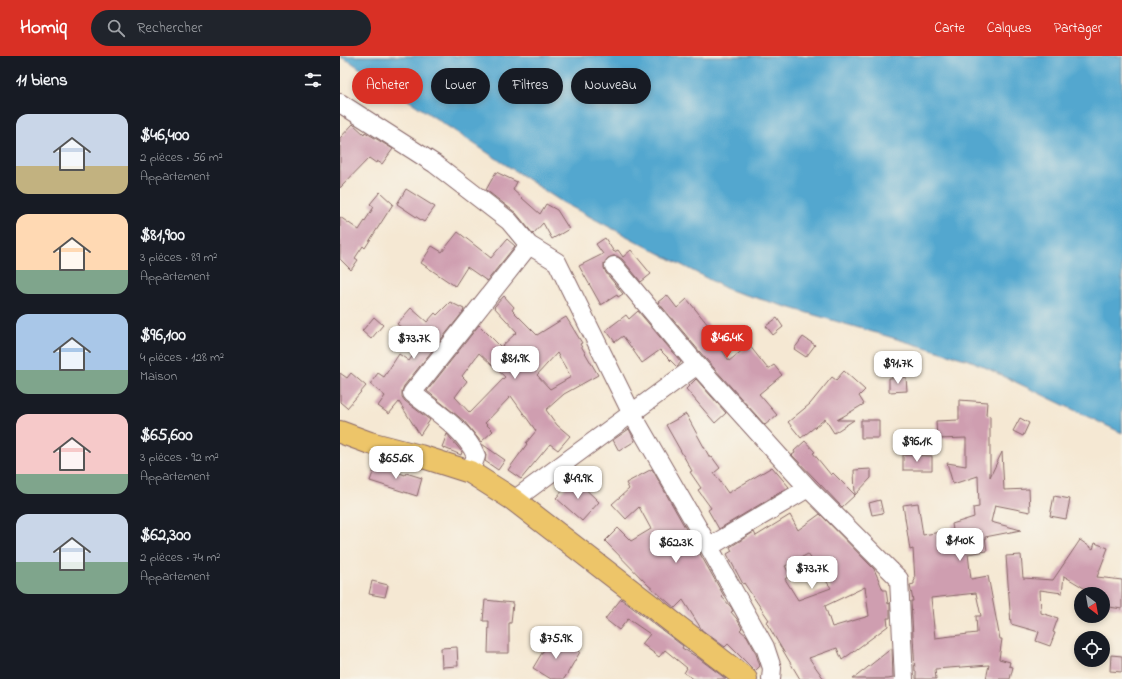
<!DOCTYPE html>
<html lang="fr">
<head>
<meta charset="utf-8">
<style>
  body { margin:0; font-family:"Indie Flower",sans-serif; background:#20242c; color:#f1f3f6; height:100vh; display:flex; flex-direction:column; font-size:15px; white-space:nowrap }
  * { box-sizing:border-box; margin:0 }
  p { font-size:13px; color:#9ea1a6 }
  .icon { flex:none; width:22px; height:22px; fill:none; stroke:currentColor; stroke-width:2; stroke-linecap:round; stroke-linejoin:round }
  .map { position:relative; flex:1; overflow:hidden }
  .sheet { display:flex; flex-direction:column; background:#171b24; width:340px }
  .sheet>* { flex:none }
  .banner { position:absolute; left:12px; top:12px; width:380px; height:36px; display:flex; gap:8px }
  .needle { width:26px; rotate:149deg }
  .fabs { position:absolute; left:734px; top:531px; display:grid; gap:8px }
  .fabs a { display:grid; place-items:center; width:36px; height:36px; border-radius:50%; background:#171b24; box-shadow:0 2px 6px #0003; font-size:20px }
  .price { position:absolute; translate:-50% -34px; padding:0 9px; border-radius:8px; background:#fff; color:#222; font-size:13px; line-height:26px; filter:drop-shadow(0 1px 2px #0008) }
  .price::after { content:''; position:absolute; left:50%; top:24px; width:12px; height:9px; margin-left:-6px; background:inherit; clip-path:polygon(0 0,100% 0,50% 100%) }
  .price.selected { background:#d93025; color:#fff }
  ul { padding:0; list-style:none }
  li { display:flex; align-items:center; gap:12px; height:100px; padding:0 16px }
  li span { display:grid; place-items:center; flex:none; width:112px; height:80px; border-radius:12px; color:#555 }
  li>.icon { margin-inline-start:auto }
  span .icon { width:48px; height:48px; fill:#fffc; stroke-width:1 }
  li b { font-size:17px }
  h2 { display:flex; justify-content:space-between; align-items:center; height:48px; padding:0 16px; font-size:17px }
  .chip { padding:0 14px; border-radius:18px; background:#171b24; box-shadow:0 2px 6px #0003; font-size:14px; line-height:36px }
  .chip.selected { background:#d93025; color:#fff }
  header { display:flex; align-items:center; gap:24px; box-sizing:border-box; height:56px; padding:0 20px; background:#d93025; color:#fff }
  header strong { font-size:19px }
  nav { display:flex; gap:22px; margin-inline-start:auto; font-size:14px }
  .search { width:280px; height:36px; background:#20242c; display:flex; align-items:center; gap:10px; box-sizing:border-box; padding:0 14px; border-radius:22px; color:#9ea1a6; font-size:15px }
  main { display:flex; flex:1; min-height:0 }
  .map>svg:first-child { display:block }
  .water { fill:#53a7cf; stroke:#4e637d }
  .building { fill:#cf9eb0; fill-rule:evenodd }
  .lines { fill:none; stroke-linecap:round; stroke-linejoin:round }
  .minor-casing { stroke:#866566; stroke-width:20 }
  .major-casing { stroke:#866566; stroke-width:24 }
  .minor { stroke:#fff; stroke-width:18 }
  .major { stroke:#edc569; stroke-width:22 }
</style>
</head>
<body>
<header>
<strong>Homiq</strong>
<div class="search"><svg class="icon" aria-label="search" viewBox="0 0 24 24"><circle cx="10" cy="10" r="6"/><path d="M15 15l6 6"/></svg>Rechercher</div>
<nav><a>Carte</a><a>Calques</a><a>Partager</a></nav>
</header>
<main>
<section class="sheet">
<h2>11 biens<svg class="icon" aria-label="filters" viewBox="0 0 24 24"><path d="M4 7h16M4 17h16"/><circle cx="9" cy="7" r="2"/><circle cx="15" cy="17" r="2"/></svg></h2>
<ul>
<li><span style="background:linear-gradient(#c9d6e8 65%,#c2b280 0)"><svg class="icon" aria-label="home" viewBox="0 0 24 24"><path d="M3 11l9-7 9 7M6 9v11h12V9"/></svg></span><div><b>$46,400</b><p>2 pièces · 56 m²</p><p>Appartement</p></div></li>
<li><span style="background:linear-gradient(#ffd9b3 70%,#7fa58c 0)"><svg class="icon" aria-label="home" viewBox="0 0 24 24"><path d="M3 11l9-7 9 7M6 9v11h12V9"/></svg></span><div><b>$81,900</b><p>3 pièces · 89 m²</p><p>Appartement</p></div></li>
<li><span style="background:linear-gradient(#a9c7e8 70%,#7fa58c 0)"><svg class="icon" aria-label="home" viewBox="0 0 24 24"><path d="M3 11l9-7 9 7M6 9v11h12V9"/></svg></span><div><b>$96,100</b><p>4 pièces · 128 m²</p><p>Maison</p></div></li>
<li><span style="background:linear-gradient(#f6c9c9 75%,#7fa58c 0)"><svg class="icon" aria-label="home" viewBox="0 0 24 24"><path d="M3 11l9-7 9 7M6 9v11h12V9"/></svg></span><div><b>$65,600</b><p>3 pièces · 92 m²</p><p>Appartement</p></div></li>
<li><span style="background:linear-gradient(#c9d6e8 60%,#7fa58c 0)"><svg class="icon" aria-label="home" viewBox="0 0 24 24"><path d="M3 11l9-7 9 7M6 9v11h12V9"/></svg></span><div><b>$62,300</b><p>2 pièces · 74 m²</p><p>Appartement</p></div></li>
</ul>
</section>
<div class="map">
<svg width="782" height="623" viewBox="0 0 782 623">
  <rect width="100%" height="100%" fill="#f7f3e8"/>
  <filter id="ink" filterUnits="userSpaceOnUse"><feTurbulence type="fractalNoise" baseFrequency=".025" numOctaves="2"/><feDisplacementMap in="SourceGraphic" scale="8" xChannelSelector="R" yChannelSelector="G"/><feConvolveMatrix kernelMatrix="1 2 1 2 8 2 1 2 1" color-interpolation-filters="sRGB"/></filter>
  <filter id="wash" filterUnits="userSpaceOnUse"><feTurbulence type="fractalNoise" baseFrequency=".012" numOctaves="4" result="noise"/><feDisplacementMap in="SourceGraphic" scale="16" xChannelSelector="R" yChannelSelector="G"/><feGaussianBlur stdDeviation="0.9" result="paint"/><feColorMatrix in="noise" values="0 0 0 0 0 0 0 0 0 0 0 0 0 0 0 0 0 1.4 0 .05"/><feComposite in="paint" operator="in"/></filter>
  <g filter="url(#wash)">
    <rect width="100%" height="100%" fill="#f5e8d3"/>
    <path class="water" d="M0,0H782V377L632,305L389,234L222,146L9,5L0,1Z"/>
    <g id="blocks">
      <path class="building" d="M13,68L24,78L25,76L53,93L42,108L37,105L36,107L29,102L0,132V82Z
        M156,116L177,126L173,134L200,158L206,148L217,154L229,173L212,183L203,167L193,178L176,157L146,134Z
        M66,133L95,151L84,166L57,148Z
        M40,136L53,148L25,192L23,190L15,202L18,204L11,214L0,203V161L19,174L34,151L30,148Z
        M118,176L151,202L167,183L175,190L147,225L127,211L115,230L81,207L92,190L102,196Z
        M265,182L274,196L278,194L283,201L291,194L311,218L301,226L282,203L277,200H273L268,202L264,207V212L266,217L283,238L278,241L277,239L261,249L239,210L263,198L256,188Z
        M327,239L337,252L347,243L373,275L376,272L383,280L377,286L389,305L409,289L428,313L434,309L442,319L419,338L437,359L425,369L365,302L318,246Z
        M164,240L174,251L172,254L197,279L226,261L242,287L240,288L258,319L224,338L206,354L217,369L230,380L218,394L210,388L181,423L168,414L187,388L186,387L196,375L171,340L145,367L153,375L141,386L124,365L87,335L139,269L161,291L177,276L154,251ZM139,297L165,321L130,357L115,341L127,325L122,320ZM217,297L231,321L210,333L197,319Z
        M110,246L124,253L123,256L64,330L62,335V341L65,345L90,364L80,379L59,346L49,358L38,350L45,340L30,328L38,317L44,321L59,298L69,305L81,288L57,268L71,252L87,266L95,257L97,259Z
        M298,255L341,306L337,311L320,294L302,307L283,280L275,286L266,274L286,259L289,263Z
        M34,261L43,269L31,283L22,275Z
        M437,262L443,271L433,279L426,270Z
        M463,281L475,289L466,301L454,293Z
        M504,315L525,334L519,340L524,348L497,364H514L494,377L485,363L461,382L448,366L470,348L492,321L496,324Z
        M0,317L7,322L11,317L26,330L7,352L0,346Z
        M566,321L567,335L549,336V322Z
        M356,323L386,357L375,367L346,333Z
        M619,344L647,346L646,359L650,360V421L662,396L664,434L689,433L690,456L655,449L651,466L681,474L645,481L647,495L628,498L631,523L648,520L660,583H662L659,603L670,606L669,610L673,611L670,623H646L649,609L595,613L596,623H576V615H575L571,545H573L570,529L574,528V525L575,524L573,493L570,494L563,449L578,447L583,479L613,474L612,468L634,461L633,452L639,451L638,420L613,428L607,407L626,410V382L597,383L596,365L619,364ZM636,537L641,560H636L637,577L595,582L591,542Z
        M346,358L370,402L372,401L380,412L374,417L388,437L432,411L449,431L379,473L368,454L371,452L358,434L361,432L350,416L352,415L326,369Z
        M680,362L689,367L683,380L673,375Z
        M521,364H539V382H521Z
        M289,373L295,385L279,395L273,384Z
        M107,378L122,396L121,399L102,391Z
        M465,385L475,396L473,397L491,419L493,417L515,439L502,451L452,399L455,397L454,395Z
        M142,388L165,404L158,414L145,405L146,399Z
        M563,399L592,400V414H563Z
        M36,408L65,419L66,417L82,422L77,440L30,425Z
        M312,413L384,540L382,541L391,551L393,555L391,556L397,563L402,572L400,574L407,580L415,595L420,610L415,615L388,588L385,591L362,574L343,544L335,552L308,529L265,485L278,472L291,485L311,473L299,451L286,463L272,448L289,433L286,427Z
        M531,413V422L515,439L514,414Z
        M234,422L259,446L242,465L216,442Z
        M714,440L730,443L726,463L710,460Z
        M540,444L543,457L532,459L529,447Z
        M480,458L534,513L543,534H546L548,548L550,547V562H547L548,570L502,604L497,592L469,602L484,623H460L426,566L429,564L404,527L403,528L387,498L392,495L390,491L414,476L416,480L450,459L458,474ZM468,498L491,532L458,544L445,523L450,519L445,510ZM525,531L529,560L492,571L485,550Z
        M740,484L753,493L755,487L768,492L757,521L782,524V553L763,550V538H754L724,520L722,537L700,534L701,557L718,562L713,576L715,577L710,590L696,585L699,576L671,568L666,500L681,499L683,522L713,524Z
        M32,525L48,529L45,541L29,538Z
        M281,543L343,590L342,592L357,601L386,623H354L344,617L347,612L325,594L319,601L302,588L310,578L288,563L279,574L265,563Z
        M145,544L173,547L171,567H169V597H148L149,565H143Z
        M212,580L240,596L224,623H211L193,612Z
        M117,591L118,610L102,611L101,592Z
        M552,592L553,622L548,623H513Z
        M771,599L782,600V616L770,615Z"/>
    </g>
  </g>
  <g filter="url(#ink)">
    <use href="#blocks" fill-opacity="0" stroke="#866566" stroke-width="1"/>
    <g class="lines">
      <g class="minor-casing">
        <path id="minor" d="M0,47L95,108L169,165L189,189
          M274,210L357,309L468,432
          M130,416L136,400C126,374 93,354 72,337L189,189L217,206L292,358L369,491L425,591L432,612L431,623
          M174,444L357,309
          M369,491L468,432L559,523L564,623"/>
      </g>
      <g class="major-casing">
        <path id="major" d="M0,376L30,387L80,400L130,416L174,444L406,623"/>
      </g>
      <use href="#minor" class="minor"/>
      <use href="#major" class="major"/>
    </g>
  </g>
</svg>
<div class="fabs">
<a><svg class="needle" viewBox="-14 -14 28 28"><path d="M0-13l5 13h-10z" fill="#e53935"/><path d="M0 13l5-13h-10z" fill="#9ea1a6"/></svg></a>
<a><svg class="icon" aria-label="locate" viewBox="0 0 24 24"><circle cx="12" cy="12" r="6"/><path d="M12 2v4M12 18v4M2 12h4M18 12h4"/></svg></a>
</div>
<b class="price selected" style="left:387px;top:303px">$46.4K</b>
<b class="price" style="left:74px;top:304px">$73.7K</b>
<b class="price" style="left:175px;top:324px">$81.9K</b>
<b class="price" style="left:558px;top:329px">$91.7K</b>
<b class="price" style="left:577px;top:407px">$96.1K</b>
<b class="price" style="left:56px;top:424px">$65.6K</b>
<b class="price" style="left:238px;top:444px">$49.9K</b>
<b class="price" style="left:620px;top:506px">$140K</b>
<b class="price" style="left:336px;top:508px">$62.3K</b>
<b class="price" style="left:472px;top:534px">$73.7K</b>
<b class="price" style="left:216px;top:604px">$75.9K</b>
<div class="banner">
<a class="chip selected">Acheter</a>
<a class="chip">Louer</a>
<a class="chip">Filtres</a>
<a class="chip">Nouveau</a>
</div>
</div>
</main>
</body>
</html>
